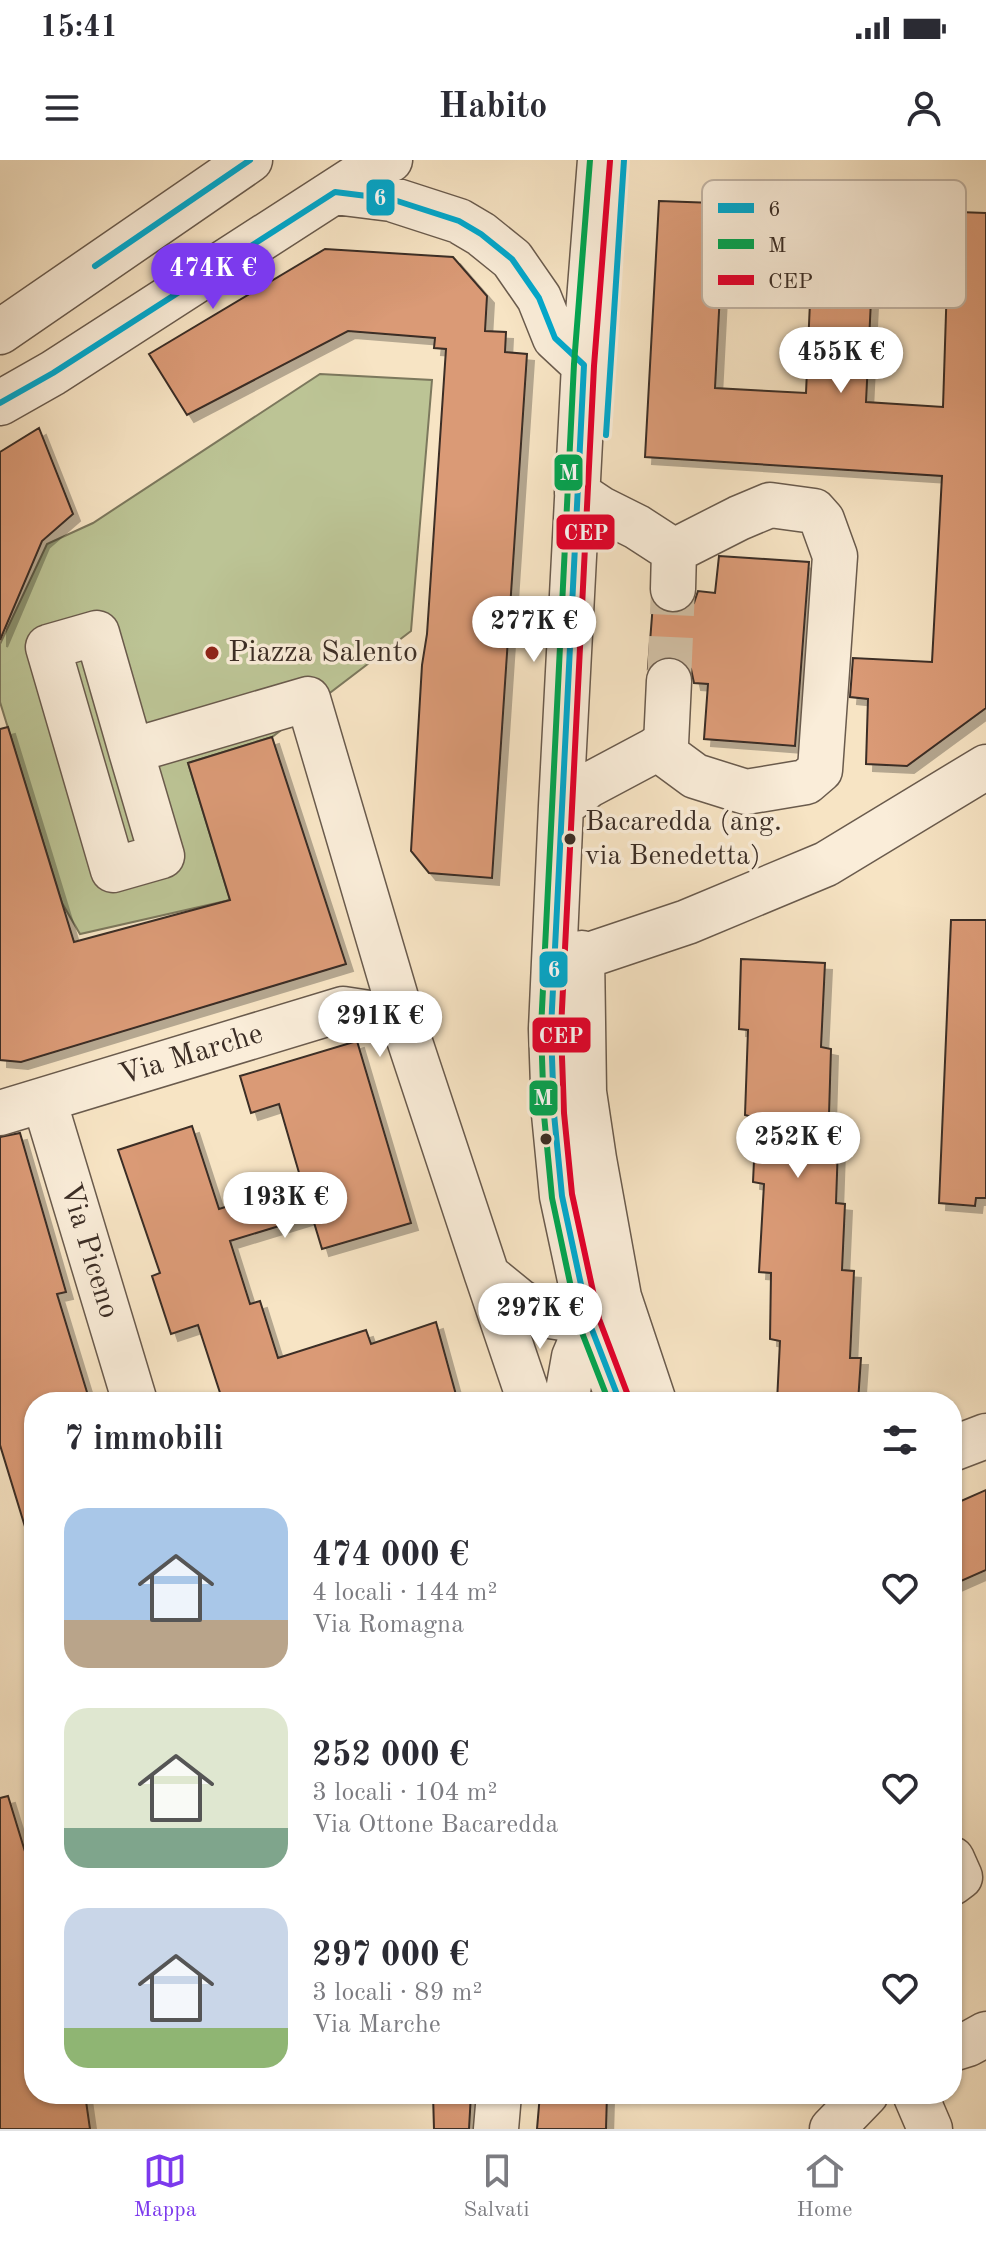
<!DOCTYPE html>
<html lang="it">
<head>
<meta charset="utf-8">
<style>
  body { margin:0; font-family:"Old Standard TT",serif; background:#f7f7f7; color:#2b2b33; height:100vh; display:flex; flex-direction:column; font-size:30px; white-space:nowrap }
  * { box-sizing:border-box; margin:0 }
  p { font-size:26px; color:#7c7c81 }
  .icon { flex:none; width:44px; height:44px; fill:none; stroke:currentColor; stroke-width:2; stroke-linecap:round; stroke-linejoin:round }
  .map { position:relative; flex:1; overflow:hidden }
  .drawer { position:absolute; left:24px; top:1232px; width:938px; height:712px; display:flex; flex-direction:column; background:#fff; border-radius:32px; box-shadow:0 2px 6px #0004 }
  .drawer>* { flex:none }
  .price { position:absolute; translate:-50% -68px; padding:0 18px; border-radius:28px; background:#fff; color:#222; font-size:26px; line-height:52px; filter:drop-shadow(0 2px 4px #0008) }
  .price::after { content:''; position:absolute; left:50%; top:48px; width:24px; height:18px; margin-left:-12px; background:inherit; clip-path:polygon(0 0,100% 0,50% 100%) }
  .price.selected { background:#7c3aed; color:#fff }
  ul { padding:0; list-style:none }
  li { display:flex; align-items:center; gap:24px; height:200px; padding:0 40px }
  li span { display:grid; place-items:center; flex:none; width:224px; height:160px; border-radius:24px; color:#555 }
  li>.icon { margin-inline-start:auto }
  span .icon { width:96px; height:96px; fill:#fffc; stroke-width:1 }
  li b { font-size:34px }
  h2 { display:flex; justify-content:space-between; align-items:center; height:96px; padding:0 40px; font-size:34px }
  .status { display:flex; justify-content:space-between; align-items:center; height:56px; padding:0 40px; background:#fff; direction:ltr }
  .status svg { height:22px; fill:currentColor }
  header { display:flex; justify-content:space-between; align-items:center; height:104px; padding:0 40px; background:#fff; font-size:36px; font-weight:800 }
  .tab-bar { display:flex; justify-content:space-around; align-items:center; height:112px; border-top:2px solid #e1e1e2; background:#fff; font-size:22px; color:#7c7c81 }
  .tab-bar a { display:grid; justify-items:center; gap:4px }
  .tab-bar .selected { color:#7c3aed }
  .map>svg:first-child { display:block }
  .green { fill:#bcc495; stroke:#7c785d; stroke-width:2 }
  .building { fill:#da9a76; stroke:#3b2d25; stroke-width:2; fill-rule:evenodd; filter:url(#shadow) }
  .lines { fill:none; stroke-linecap:round; stroke-linejoin:round }
  .minor-tunnel { stroke:#d1bfa4; stroke-width:44; stroke-dasharray:44 22; stroke-linecap:butt }
  .minor-casing { stroke:#6a5b4d; stroke-width:47 }
  .minor { stroke:#faedd9; stroke-width:44 }
  .bus-1-casing { stroke:#faedd9; stroke-width:12 }
  .bus-2-casing { stroke:#faedd9; stroke-width:12 }
  .bus-3-casing { stroke:#faedd9; stroke-width:12 }
  .bus-1 { stroke:#00a9ce; stroke-width:6 }
  .bus-2 { stroke:#00a651; stroke-width:6 }
  .bus-3 { stroke:#e4002b; stroke-width:6 }
  .poi-dot { fill:#8f2418; stroke:#faedd9; stroke-width:3 }
  .bus-dot { fill:#3b2d25; stroke:#faedd9; stroke-width:3 }
  .labels { text-anchor:middle; dominant-baseline:central; stroke-width:7; stroke-linejoin:round; paint-order:stroke }
  .bus-label { font-size:28px; fill:#3b2d25; stroke:#faedd9; text-anchor:start }
  .poi-label { font-size:30px; fill:#3b2d25; stroke:#faedd9; text-anchor:start }
  .street-label { font-size:30px; fill:#3b2d25; stroke:#faedd9 }
  .key { fill:#faedd9; stroke:#c1b3a3; stroke-width:2 }
  .key-label { font-size:22px; fill:#3b2d25 }
  .line-badge { stroke:#faedd9; stroke-width:3 }
  .badge-label { font-size:22px; text-anchor:middle; font-weight:bold; fill:#fff }
</style>
</head>
<body>
<div class="status"><b>15:41</b><svg viewBox="0 0 49 12"><path d="M0 12V9h3v3zM5 12V6h3v6zM10 12V3h3v9zM15 12V0h3v12zM26 1h20v11H26zM47 4h2v5h-2z"/></svg></div>
<header><svg class="icon" aria-label="menu" viewBox="0 0 24 24"><path d="M4 6h16M4 12h16M4 18h16"/></svg>Habito<svg class="icon" aria-label="person" viewBox="0 0 24 24"><circle cx="12" cy="8" r="4"/><path d="M4 21q1-7 8-7t8 7"/></svg></header>
<div class="map">
<svg width="986" height="1969" viewBox="0 0 986 1969">
  <defs>
    <filter id="shadow"><feDropShadow dx="7" dy="7" stdDeviation="0" flood-color="#0004"/></filter>
  </defs>
  <rect width="100%" height="100%" fill="#f7e4c4"/>
  <filter id="stains"><feTurbulence type="fractalNoise" baseFrequency=".0025" numOctaves="4"/><feColorMatrix values="0 0 0 0 .2 0 0 0 0 .09 0 0 0 0 .02 0 0 0 .5 -.17"/></filter>
  <radialGradient id="worn" r=".72"><stop offset=".6" stop-color="#630" stop-opacity="0"/><stop offset="1" stop-color="#630" stop-opacity=".3"/></radialGradient>
  <path class="green" d="M320,214L432,220L411,471L272,577L188,603L230,740L80,774L62,743L0,542V484L47,384L93,363Z"/>
  <path class="building" d="M659,41L986,53V548L907,606L866,604L868,539L850,537L853,498L932,502L942,316L645,297ZM721,114L811,119L806,233L715,228ZM872,120L947,122L943,247L866,242Z
    M325,89L453,97L487,136L485,171L506,172L505,192L527,194L492,718L429,713L411,691L422,505L427,474L446,189L434,188L435,178L348,171L187,255L149,194Z
    M39,268L73,354L42,381L0,480V292Z
    M719,396L809,402L795,586L704,579L708,524L694,523L691,509L683,500L671,496L657,499L648,508L653,443L661,451L673,454L686,451L694,443L698,431L715,433Z
    M8,567L74,782L230,740L188,603L272,577L346,804L21,902L0,900V569Z
    M951,760H986V1038H976L975,1046L939,1043Z
    M741,799L825,803L821,887L831,889L829,955L839,957L836,1043L845,1044L842,1110L854,1111L850,1198H861L858,1242H777L780,1181L770,1179L771,1113L759,1112L764,1024L753,1022L756,958L745,955L748,870L739,869Z
    M357,881L411,1063L322,1089L312,1056L230,1081L250,1144L260,1141L278,1198L366,1170L371,1184L436,1162L458,1242H223L198,1165L171,1174L152,1116L160,1113L118,990L192,966L219,1049L302,1023L279,944L251,953L240,916Z
    M20,973L66,1132L57,1134L90,1242H34V1369L26,1370L0,1285V977Z
    M986,1330V1410L952,1425V1345Z
    M8,1636L34,1721V1934H85L90,1969H0V1638Z
    M433,1934H471L469,1969H434Z
    M540,1934H607L606,1969H537Z"/>
  <g class="lines">
    <path class="minor-tunnel" d="M669,521L673,429"/>
    <g class="minor-casing">
      <path id="minor" d="M600,0L584,205L561,646L551,869L554,954L562,1036L589,1162L620,1242
        M335,32L391,39L459,61L481,74L512,99L539,138L555,178L584,205
        M0,172L250,0
        M0,243L53,213L377,4L390,0
        M577,333L601,349L637,367L674,391L673,429
        M657,588L695,616L746,632L806,622L820,610L835,396L822,360L814,351L770,345L739,358L674,391
        M131,591L162,696L113,710L48,487L97,473L131,591L308,539L402,858
        M561,646L589,625L666,584L669,521
        M582,793L584,932L594,999L619,1137L654,1242
        M556,806L687,762L826,704L986,607
        M44,940L135,1242
        M0,953L343,849L402,858L487,1115L519,1141L543,1155L589,1162
        M487,1115L530,1242
        M566,1242L574,1197L589,1162
        M952,1289L986,1276
        M952,1699L960,1717L952,1723
        M952,1889L968,1884L986,1874
        M915,1934L930,1969
        M496,1969L499,1934
        M832,1969L866,1934"/>
    </g>
    <use href="#minor" class="minor"/>
    <g class="bus-1-casing">
      <path id="bus-1" d="M95,106L250,0
        M0,243L53,213L335,32L391,39L459,61L481,74L512,99L539,138L555,178L584,205L551,869L554,954L562,1036L589,1162L620,1242
        M606,275L624,0"/>
    </g>
    <g class="bus-2-casing">
      <path id="bus-2" d="M590,0L574,204L541,869L544,955L552,1038L579,1165L609,1242"/>
    </g>
    <g class="bus-3-casing">
      <path id="bus-3" d="M610,1L594,206L561,869L564,953L572,1034L599,1159L629,1238"/>
    </g>
    <use href="#bus-1" class="bus-1"/>
    <use href="#bus-2" class="bus-2"/>
    <use href="#bus-3" class="bus-3"/>
  </g>
  <circle class="poi-dot" cx="212" cy="493" r="8"/>
  <g class="bus-dot">
    <circle cx="570" cy="679" r="7"/>
    <circle cx="546" cy="979" r="7"/>
  </g>
  <g class="labels">
    <g class="bus-label">
      <text x="585" y="663">Bacaredda (ang.<tspan x="585" dy="34">via Benedetta)</tspan></text>
    </g>
    <g class="poi-label">
      <text x="228" y="493">Piazza Salento</text>
    </g>
    <g class="street-label">
      <text transform="translate(191 895) rotate(-17)">Via Marche</text>
      <text transform="translate(89 1091) rotate(73)">Via Piceno</text>
    </g>
  </g>
  <rect x="702" y="20" width="264" height="128" rx="12" class="key"/>
  <rect x="718" y="43" width="36" height="10" fill="#00a9ce"/>
  <rect x="718" y="79" width="36" height="10" fill="#00a651"/>
  <rect x="718" y="115" width="36" height="10" fill="#e4002b"/>
  <g class="key-label">
    <text x="768" y="56">6</text>
    <text x="768" y="92">M</text>
    <text x="768" y="128">CEP</text>
  </g>
  <g class="line-badge">
    <rect x="365" y="18" width="31" height="39" rx="8" fill="#00a9ce"/>
    <rect x="553" y="293" width="31" height="39" rx="8" fill="#00a651"/>
    <rect x="555" y="353" width="61" height="38" rx="8" fill="#e4002b"/>
    <rect x="538" y="790" width="31" height="39" rx="8" fill="#00a9ce"/>
    <rect x="531" y="856" width="61" height="38" rx="8" fill="#e4002b"/>
    <rect x="528" y="919" width="31" height="38" rx="8" fill="#00a651"/>
  </g>
  <g class="badge-label">
    <text x="380" y="45">6</text>
    <text x="569" y="320">M</text>
    <text x="586" y="380">CEP</text>
    <text x="554" y="817">6</text>
    <text x="561" y="883">CEP</text>
    <text x="543" y="945">M</text>
  </g>
  <rect width="100%" height="100%" filter="url(#stains)"/>
  <rect width="100%" height="100%" fill="url(#worn)"/>
</svg>
<b class="price selected" style="left:213px;top:151px">474K €</b>
<b class="price" style="left:841px;top:235px">455K €</b>
<b class="price" style="left:534px;top:504px">277K €</b>
<b class="price" style="left:380px;top:899px">291K €</b>
<b class="price" style="left:798px;top:1020px">252K €</b>
<b class="price" style="left:285px;top:1080px">193K €</b>
<b class="price" style="left:540px;top:1191px">297K €</b>
<section class="drawer">
<h2>7 immobili<svg class="icon" aria-label="filters" viewBox="0 0 24 24"><path d="M4 7h16M4 17h16"/><circle cx="9" cy="7" r="2"/><circle cx="15" cy="17" r="2"/></svg></h2>
<ul>
<li><span style="background:linear-gradient(#a9c7e8 70%,#b9a48a 0)"><svg class="icon" aria-label="home" viewBox="0 0 24 24"><path d="M3 11l9-7 9 7M6 9v11h12V9"/></svg></span><div><b>474 000 €</b><p>4 locali · 144 m²</p><p>Via Romagna</p></div><svg class="icon" aria-label="heart" viewBox="0 0 24 24"><path d="M12 20l-8-8c-3-5 5-10 8-4 3-6 11-1 8 4z"/></svg></li>
<li><span style="background:linear-gradient(#dfe7d0 75%,#7fa58c 0)"><svg class="icon" aria-label="home" viewBox="0 0 24 24"><path d="M3 11l9-7 9 7M6 9v11h12V9"/></svg></span><div><b>252 000 €</b><p>3 locali · 104 m²</p><p>Via Ottone Bacaredda</p></div><svg class="icon" aria-label="heart" viewBox="0 0 24 24"><path d="M12 20l-8-8c-3-5 5-10 8-4 3-6 11-1 8 4z"/></svg></li>
<li><span style="background:linear-gradient(#c9d6e8 75%,#8fb573 0)"><svg class="icon" aria-label="home" viewBox="0 0 24 24"><path d="M3 11l9-7 9 7M6 9v11h12V9"/></svg></span><div><b>297 000 €</b><p>3 locali · 89 m²</p><p>Via Marche</p></div><svg class="icon" aria-label="heart" viewBox="0 0 24 24"><path d="M12 20l-8-8c-3-5 5-10 8-4 3-6 11-1 8 4z"/></svg></li>
</ul>
</section>
</div>
<nav class="tab-bar">
<a class="selected"><svg class="icon" aria-label="map" viewBox="0 0 24 24"><path d="M3 6l6-2 6 2 6-2v14l-6 2-6-2-6 2zM9 4v14M15 6v14"/></svg>Mappa</a>
<a><svg class="icon" aria-label="saved" viewBox="0 0 24 24"><path d="M7 4h10v16l-5-4-5 4z"/></svg>Salvati</a>
<a><svg class="icon" aria-label="home" viewBox="0 0 24 24"><path d="M3 11l9-7 9 7M6 9v11h12V9"/></svg>Home</a>
</nav>
</body>
</html>
